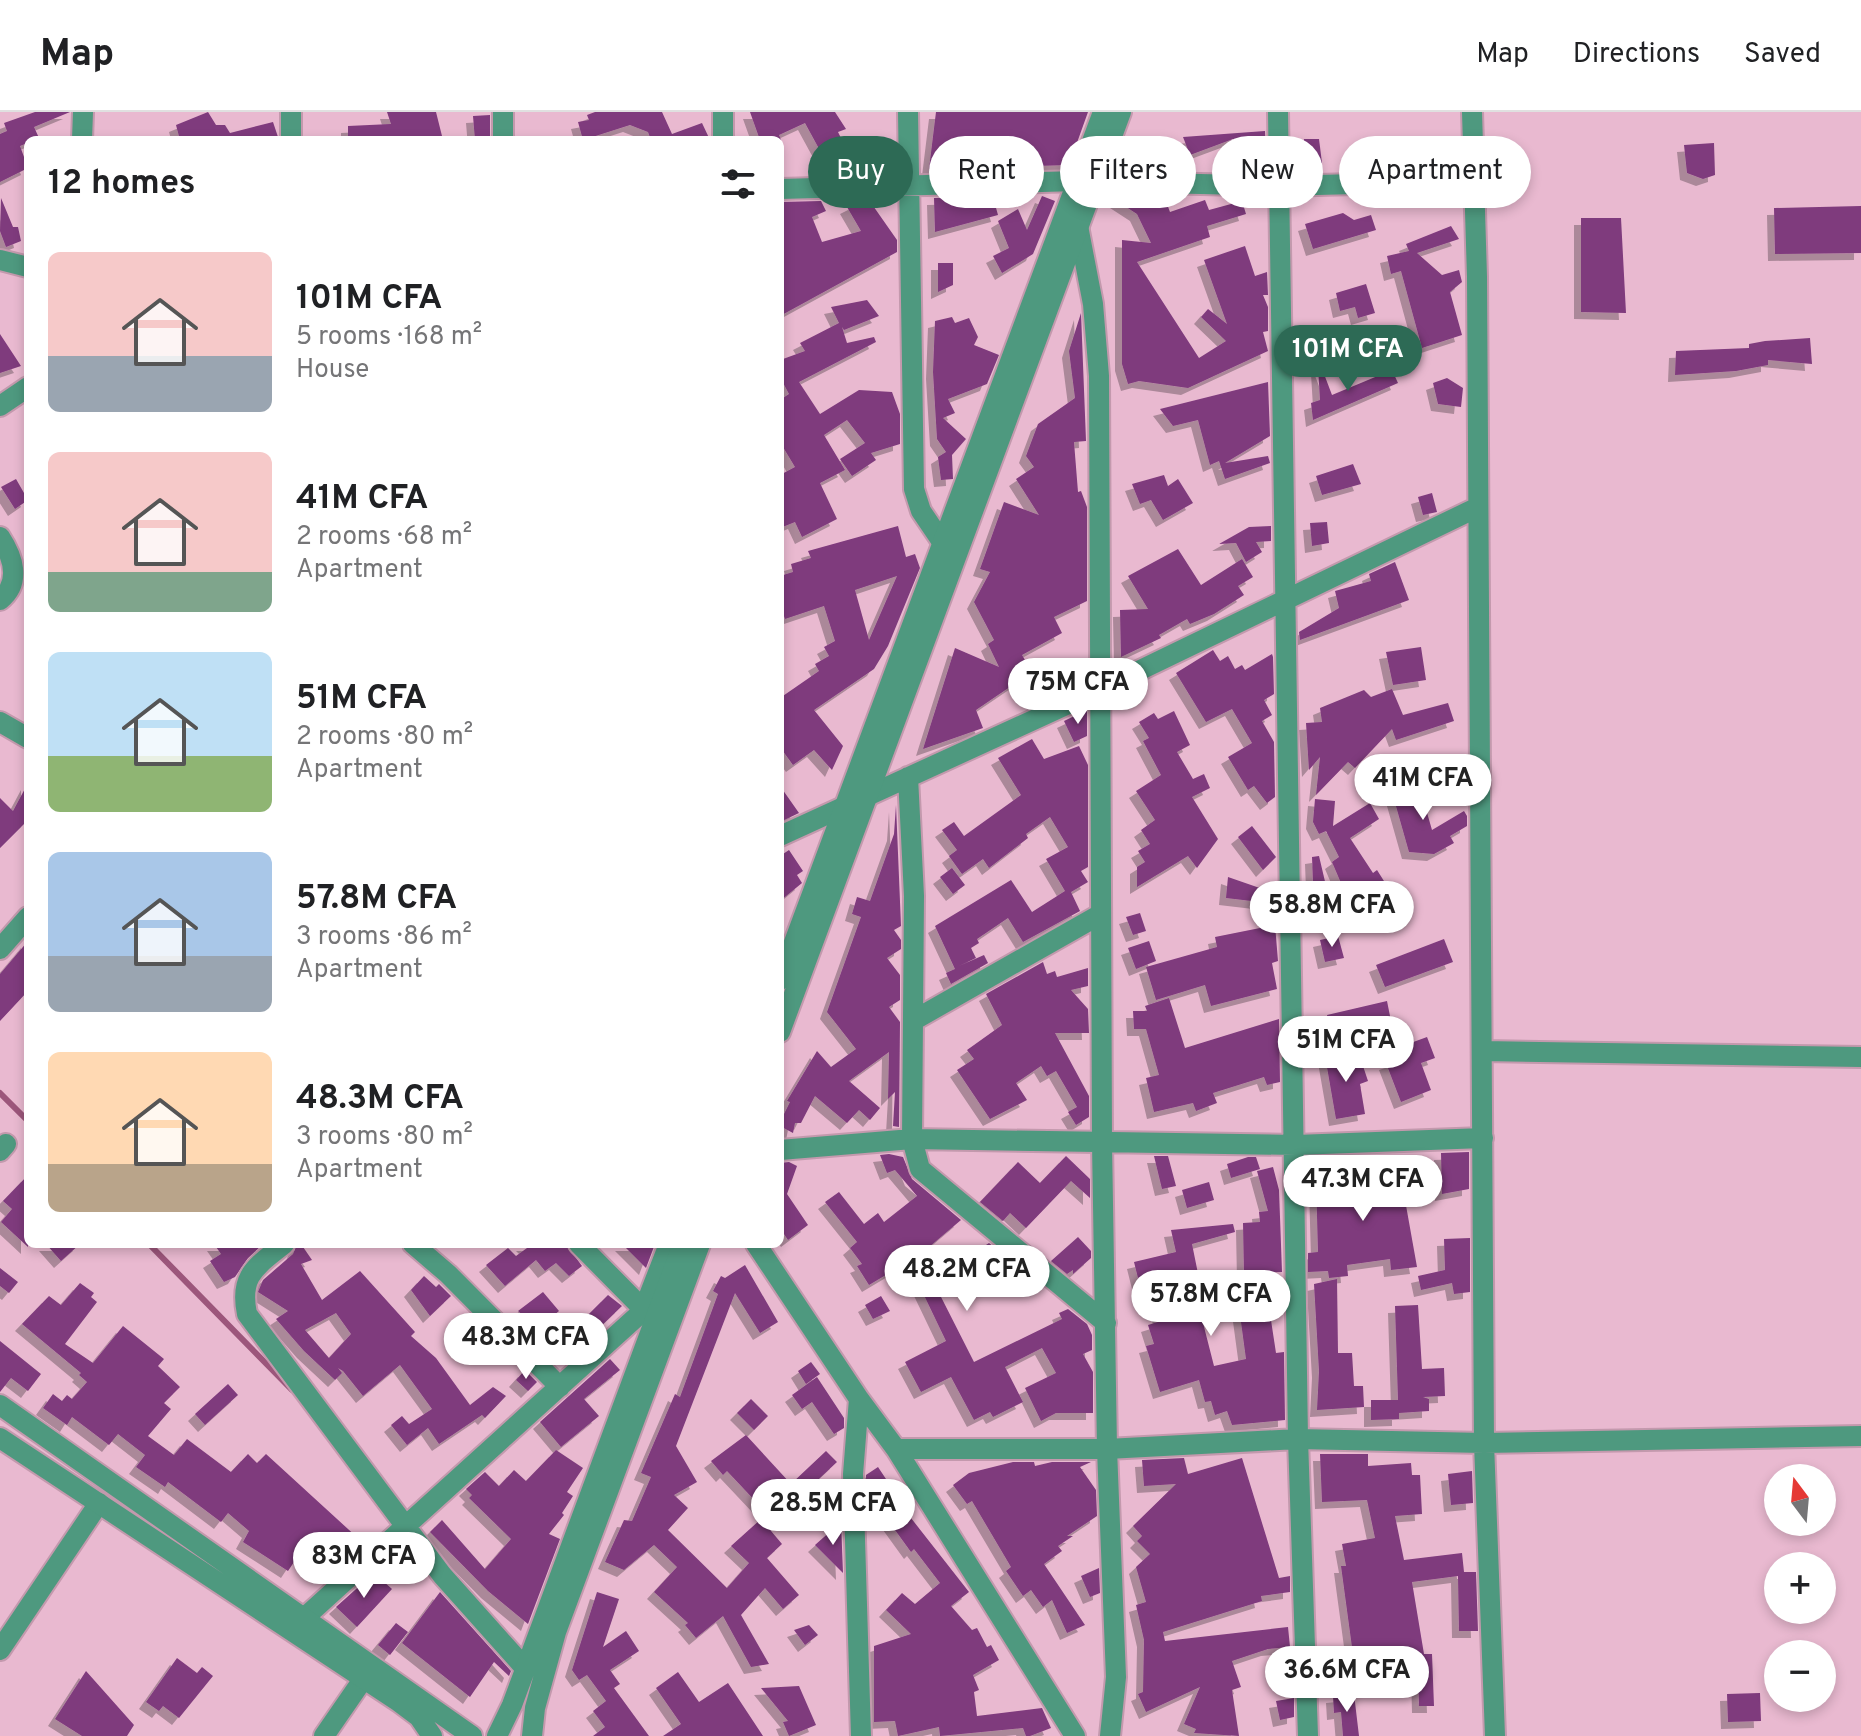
<!DOCTYPE html>
<html lang="en">
<head>
<meta charset="utf-8">
<style>
  body { margin:0; font-family:Overpass,sans-serif; background:#f6f6f6; color:#202124; height:100vh; display:flex; flex-direction:column; font-size:30px; white-space:nowrap }
  * { box-sizing:border-box; margin:0 }
  p { font-size:26px; color:#757577 }
  .icon { flex:none; width:44px; height:44px; fill:none; stroke:currentColor; stroke-width:2; stroke-linecap:round; stroke-linejoin:round }
  .map { position:relative; flex:1; overflow:hidden }
  .details { position:absolute; left:24px; top:24px; width:760px; height:1112px; display:flex; flex-direction:column; background:#fff; border-radius:12px; box-shadow:0 4px 12px #0003 }
  .details>* { flex:none }
  .guide { position:absolute; left:808px; top:24px; width:760px; height:72px; display:flex; gap:16px }
  .needle { width:52px; rotate:344deg }
  .fabs { position:absolute; left:1764px; top:1352px; display:grid; gap:16px }
  .fabs a { display:grid; place-items:center; width:72px; height:72px; border-radius:50%; background:#fff; box-shadow:0 4px 12px #0003; font-size:40px }
  .price { position:absolute; translate:-50% -68px; padding:0 18px; border-radius:28px; background:#fff; color:#222; font-size:26px; line-height:52px; filter:drop-shadow(0 2px 4px #0008) }
  .price::after { content:''; position:absolute; left:50%; top:48px; width:24px; height:18px; margin-left:-12px; background:inherit; clip-path:polygon(0 0,100% 0,50% 100%) }
  .price.selected { background:#2d6a55; color:#fff }
  ul { padding:0; list-style:none }
  li { display:flex; align-items:center; gap:24px; height:200px; padding:0 24px }
  li span { display:grid; place-items:center; flex:none; width:224px; height:160px; border-radius:12px; color:#555 }
  li>.icon { margin-inline-start:auto }
  span .icon { width:96px; height:96px; fill:#fffc; stroke-width:1 }
  li b { font-size:34px }
  h2 { display:flex; justify-content:space-between; align-items:center; height:96px; padding:0 24px; font-size:34px }
  .pill { padding:0 28px; border-radius:36px; background:#fff; box-shadow:0 4px 12px #0003; font-size:28px; line-height:72px }
  .pill.selected { background:#2d6a55; color:#fff }
  header { display:flex; align-items:center; gap:48px; box-sizing:border-box; height:112px; padding:0 40px; background:#fff; border-bottom:2px solid #e0e0e0 }
  header strong { font-size:38px }
  nav { display:flex; gap:44px; margin-inline-start:auto; font-size:28px }
  .map>svg:first-child { display:block }
  .lines { fill:none; stroke-linecap:round; stroke-linejoin:round }
  .stream { stroke:#9c567b; stroke-width:6 }
  .building { fill:#7f3a7d; fill-rule:evenodd; filter:url(#shadow) }
  .minor-casing { stroke:#c399ad; stroke-width:24 }
  .tertiary-casing { stroke:#c399ad; stroke-width:24 }
  .minor { stroke:#4e997f; stroke-width:20 }
  .tertiary { stroke:#4e997f; stroke-width:20 }
</style>
</head>
<body>
<header>
<strong>Map</strong>
<nav><a>Map</a><a>Directions</a><a>Saved</a></nav>
</header>
<div class="map">
<svg width="1861" height="1624" viewBox="0 0 1861 1624">
  <defs>
    <filter id="shadow"><feDropShadow dx="-7" dy="7" stdDeviation="0" flood-color="#0004"/></filter>
  </defs>
  <rect width="100%" height="100%" fill="#e9b9d0"/>
  <g class="lines">
    <path class="stream" d="M0,981L28,1009
      M149,1132L292,1278"/>
  </g>
  <path class="building" d="M35,0H70L34,15L39,26L20,34L28,56L0,70V22L7,19L4,11Z
    M208,0L216,13H225L230,21L273,10L278,25L180,28L176,13Z
    M387,0H436L443,28H348V14L391,12Z
    M595,0H662L672,22L702,11L710,28H651L648,20L630,13L583,28L578,10L589,8L587,3Z
    M750,0H835L846,17L838,20L843,30L823,44L805,11L779,23L781,28H760Z
    M936,0H1088L1069,53L929,57Z
    M490,3V28H475L473,4Z
    M1265,19L1266,41L1235,43L1233,27L1190,43L1183,25Z
    M1304,27H1319L1322,51L1302,52Z
    M1378,31L1401,32L1402,50H1379Z
    M1714,31L1715,63L1703,67L1687,61L1684,33Z
    M886,37L892,54L871,62H851L848,52Z
    M1125,83L1164,84L1170,100L1205,88L1209,98L1242,89L1246,102L1207,114L1210,125L1137,150L1199,246L1226,229L1201,205L1208,197L1227,212L1204,148L1245,134L1255,164L1267,160L1268,183H1263L1268,195V219L1263,220L1268,239L1188,276L1139,269L1128,272L1122,252V128L1151,131L1137,102L1117,89Z
    M1042,84L1055,89L1033,142L1002,161L993,144L1009,136L998,109L1018,97L1027,118Z
    M980,85L981,89L993,85L998,103L935,120L934,86Z
    M1,86L13,115H18L21,129L6,135L0,119Z
    M861,88H869L897,128V140L780,204V90L821,89L826,99L812,105L822,130L861,119L847,95Z
    M1861,94V141L1775,142L1774,96Z
    M1343,101L1354,108L1371,103L1376,118L1313,137L1305,112Z
    M1581,106H1621L1626,201L1581,200Z
    M1451,114L1459,127L1417,141L1442,163L1459,158L1462,170L1450,180L1462,223L1422,236L1401,159L1391,162L1387,144L1409,139L1406,132Z
    M938,151H953V173L938,180Z
    M1366,172L1375,201L1358,206L1355,195L1340,199L1336,181Z
    M867,188L879,204L844,218L842,215L847,231L874,225L876,230L799,270L820,302L859,278L892,280L900,302V332L871,341L876,348L852,364L840,347L865,331L847,308L824,323L845,358L820,371L837,407L802,425L795,410L780,416V363L795,355L780,330V288L789,282L780,265V241L783,247L805,239L800,231L839,211L831,195Z
    M1081,201L1086,329L1074,330L1078,380L1081,379L1087,395V489L1054,505L1062,521L1022,543L1032,560L976,598L983,616L923,637L955,536L999,555L988,532L994,528L974,490L990,460L980,457L1004,390L1039,403L1016,367L1034,355L1026,344L1038,312L1075,286L1069,239Z
    M952,205L955,211L969,206L978,225L974,233L999,243L987,272L948,287L955,301L943,306L966,327L952,343L953,367L941,368L938,345L946,340L937,327L933,260L935,209Z
    M0,222L21,254L0,261Z
    M1810,226L1812,252L1768,248V253L1736,259L1675,263L1676,239L1749,236V232L1765,229Z
    M1321,254L1332,283L1392,258L1398,271L1313,308L1311,291L1320,288L1318,255Z
    M1447,266L1463,276L1461,295L1438,292L1433,271Z
    M1268,270L1270,324L1225,351L1268,344L1270,351L1225,367L1219,349L1210,353L1198,308L1173,314L1160,297Z
    M1353,352L1361,372L1322,383L1316,364Z
    M1164,363L1168,374L1178,367L1193,391L1163,408L1151,388L1140,392L1132,372Z
    M16,367L28,388L15,397L1,375Z
    M1432,381L1437,400L1423,403L1418,385Z
    M1327,410L1329,431L1312,434L1310,411Z
    M898,414L906,445L915,442L920,456L888,534L874,557L814,598L843,634L832,658L814,638L793,653L780,635V586L819,559L815,552L829,544L824,535L835,529L824,494L785,507L780,493V464L793,460L791,452L811,446L808,439ZM897,464L869,528L855,478Z
    M1271,414V429L1256,430L1262,440L1246,450L1236,431L1219,432L1249,415Z
    M1178,437L1201,473L1242,447L1253,465L1238,474L1244,483L1214,502L1190,512L1187,507L1159,523L1161,526L1121,545L1120,498L1148,497L1128,464Z
    M1395,450L1409,488L1300,528L1299,520L1339,496L1335,479L1371,469L1369,462Z
    M1421,535L1426,568L1393,573L1386,540Z
    M1213,538L1220,549L1228,544L1235,557L1242,553L1245,558L1272,542L1273,545L1274,582L1264,588L1272,603L1262,609L1274,630L1275,685L1267,691L1254,674L1248,678L1228,645L1252,631L1232,597L1206,610L1176,561Z
    M1392,577L1403,603L1448,591L1454,609L1396,628L1392,617L1355,656L1348,650L1316,683L1320,645L1309,658L1306,611L1322,610L1320,596L1364,578L1371,585Z
    M1087,598V624L1074,630L1064,609Z
    M1174,599L1190,633L1177,640L1193,667L1204,662L1210,676L1192,685L1218,727L1197,756L1188,744L1137,775V755L1145,750L1138,739L1150,732L1141,718L1155,708L1136,679L1161,663L1143,629L1149,626L1139,610L1154,601L1158,607Z
    M1032,627L1044,647L1079,634L1088,653V755L1081,759L1088,770L1071,780L1080,799L1023,830L1008,806L977,827L979,831L971,836L976,846L959,854L984,843L988,851L951,872L946,861L955,857L935,814L1011,768L1032,800L1065,779L1046,747L1068,735L1050,705L1026,722L1028,726L989,756L983,747L962,762L949,744L957,738L942,718L954,710L964,724L1021,683L998,646Z
    M1417,666L1432,718L1464,699L1467,704V714L1450,724L1454,731L1434,742L1409,740L1392,680Z
    M28,671V708L0,736V686L13,699Z
    M780,674L799,701L780,710Z
    M1315,687L1335,689L1333,714L1370,691L1379,707L1350,726L1373,761L1377,758L1389,777L1353,799L1332,750L1339,745L1326,719L1319,722L1313,710Z
    M896,693L901,814L894,818L901,828V837L887,846L900,863V888L889,895L900,910L899,1015L893,1014L895,980L888,987L889,940L849,969L880,996L870,1008L859,998L847,1011L815,984L801,1011H795L793,1021L780,1014V1010L790,990L787,989L817,939L831,955L856,937L827,900L861,805L852,802L857,785L870,789L894,722Z
    M1252,714L1276,745L1263,758L1238,725Z
    M789,738L803,759L797,763L802,771L780,789V744Z
    M1319,744L1331,795L1314,796L1312,745Z
    M952,756L965,773L953,782L940,765Z
    M1228,765L1277,782V792L1226,786Z
    M1140,801L1146,819L1133,823L1126,805Z
    M1275,813L1278,849L1272,851L1277,877L1211,894L1205,873L1156,888L1146,855L1217,835L1215,825Z
    M1338,824L1344,846L1325,850L1320,828Z
    M1444,827L1453,850L1385,875L1376,853Z
    M28,829V879L0,909V862Z
    M1149,829L1156,849L1136,857L1128,836Z
    M1043,850L1047,862L1055,859L1057,865L1088,856V874L1071,878L1088,897L1089,921H1055L1089,984V1005L1076,1013L1068,1000L1077,995L1056,959L1047,964L1041,954L1016,971L1027,988L990,1007L957,958L974,947L967,938L1002,913L986,882Z
    M1169,886L1185,936L1279,907L1280,970L1267,973L1264,965L1213,981L1217,991L1196,999L1193,991L1154,1000L1146,966L1159,963L1146,917H1134L1133,899H1147L1145,894Z
    M1387,889L1391,909L1332,923L1327,903Z
    M1427,925L1435,946L1421,951L1431,978L1401,990L1386,951L1401,946L1397,936Z
    M1324,938H1343L1347,949L1360,945L1368,969L1360,972L1365,1002L1336,1007Z
    M1469,1040V1077L1442,1082L1441,1041Z
    M889,1042L903,1045L912,1067L961,1108L922,1141L936,1166L989,1131L1001,1141L939,1181L974,1250L1062,1207L1059,1201L1068,1197L1087,1212L1092,1223V1238L1083,1242L1093,1260V1301H1056L1041,1309L1025,1276L1056,1261L1042,1236L1005,1255L1023,1290L993,1305L990,1300L974,1308L951,1265L921,1280L905,1250L946,1229L922,1179L906,1151L869,1173L857,1154L862,1152L850,1136L857,1130L825,1090L839,1080L864,1112L878,1101L884,1110L917,1084L895,1058L887,1061L880,1043Z
    M1397,1043L1417,1155L1391,1158L1390,1147L1347,1153L1348,1164L1329,1166L1328,1159L1308,1160V1141L1318,1140L1316,1068L1339,1069V1075L1377,1066L1375,1046Z
    M1066,1044L1090,1067V1086L1071,1069L1026,1116L1010,1101L1003,1109L980,1090L1018,1050L1040,1071Z
    M1154,1044H1168L1176,1074L1162,1077Z
    M1248,1045H1256L1260,1057L1231,1066L1227,1052Z
    M789,1050L797,1054L787,1082L808,1113L788,1128L780,1116V1051Z
    M1273,1055L1279,1078L1282,1160L1244,1161L1243,1111L1260,1110L1259,1100L1268,1099L1257,1059Z
    M28,1063V1135L1,1110L12,1097L3,1089Z
    M1209,1070L1214,1088L1187,1096L1182,1078Z
    M1233,1112L1235,1120L1192,1132L1207,1206L1202,1207L1214,1254L1246,1247L1238,1188L1267,1182L1276,1241L1284,1240L1285,1308L1232,1313L1227,1299L1215,1303L1211,1289L1205,1290L1199,1268L1160,1280L1146,1234L1154,1232L1148,1213L1161,1209L1149,1168L1139,1170L1134,1150L1176,1140L1171,1118Z
    M1078,1125L1091,1139V1146L1073,1162V1158L1067,1162L1051,1149Z
    M1470,1126V1180L1454,1182L1452,1171L1421,1178L1418,1164L1445,1158L1444,1127Z
    M46,1132H80L61,1149Z
    M214,1132H263L248,1146L235,1165L224,1170L210,1149L221,1142Z
    M297,1132H301L312,1148L301,1152L322,1188L360,1159L415,1220L411,1224L436,1246L470,1293L493,1275L506,1284L485,1306L482,1303L439,1332L428,1316L407,1333L391,1313L402,1304L409,1312L432,1297L400,1253L363,1284L343,1259L338,1256L342,1261L335,1268L304,1239L276,1207L288,1199L258,1180L263,1168L293,1142ZM336,1201L351,1222L329,1246L305,1218Z
    M523,1132H566L582,1154L569,1164L556,1151L545,1159L536,1148L505,1174L486,1153L508,1136L516,1144L527,1136Z
    M622,1132H655L646,1156Z
    M745,1153L778,1210L760,1221L735,1181L676,1334L697,1370L674,1383L688,1396L668,1418L727,1476L749,1451L731,1434L761,1407L782,1432L767,1446L799,1483L783,1497L765,1476L741,1503L769,1552L751,1555L723,1504L696,1526L685,1513L688,1511L654,1480L677,1455L654,1433L624,1458L605,1450L624,1408L632,1409L651,1365L641,1361L675,1282L680,1285L718,1182L713,1179L721,1164L725,1166Z
    M0,1156L18,1170L9,1181L0,1174Z
    M424,1164L436,1175L439,1172L451,1184L430,1204L411,1178Z
    M1337,1167L1338,1241H1352L1354,1274H1363L1364,1295L1317,1298L1319,1259L1314,1172Z
    M80,1171L94,1181L91,1185L97,1190L65,1232L93,1251L123,1214L164,1247L158,1254L180,1275L164,1291L171,1297L148,1324L174,1343L187,1327L231,1360L248,1342L257,1351L266,1342L360,1428L335,1453L308,1429L288,1459L243,1430L249,1419L228,1401L221,1410L168,1370L165,1375L136,1355L145,1343L118,1322L109,1333L72,1305L67,1313L43,1296L53,1282L62,1289L67,1283L72,1287L87,1270L79,1263L81,1261L22,1212L49,1184L61,1193Z
    M543,1180L559,1199L538,1216L518,1199Z
    M608,1183L622,1194L595,1220L583,1208Z
    M881,1184L890,1199L873,1207L865,1193Z
    M1418,1193L1422,1257L1444,1256L1445,1284L1423,1285L1429,1287V1299L1399,1301V1307L1371,1308V1288H1398L1395,1194Z
    M0,1229L41,1262L28,1279L11,1266L0,1280Z
    M610,1247L620,1258L584,1287L599,1304L561,1335L540,1310Z
    M811,1250L820,1262L806,1272L798,1259Z
    M525,1258L537,1270L528,1279L516,1268Z
    M817,1265L844,1306V1316L834,1322L812,1290L802,1297L792,1283Z
    M228,1272L238,1283L205,1313L195,1302Z
    M751,1287L768,1304L754,1318L737,1301Z
    M746,1323L791,1372L826,1339L837,1350L774,1409L727,1359L723,1363L711,1349Z
    M556,1338L583,1356L567,1380L573,1384L562,1401L564,1403L549,1422L560,1427L528,1512L488,1479L430,1420L442,1408L485,1457L511,1427L469,1386L472,1383L466,1377L485,1360L499,1374L514,1358L526,1369Z
    M1320,1342H1368V1354L1411,1351L1412,1363H1420L1422,1402L1395,1404L1404,1448L1462,1441L1464,1460H1476L1478,1519H1459L1458,1464L1412,1470L1424,1542H1432L1434,1594H1419L1418,1554L1388,1553V1565L1359,1564L1360,1549L1354,1550L1341,1454H1346L1342,1432L1375,1426L1367,1388L1322,1390Z
    M1184,1346L1188,1362L1242,1346L1279,1466L1290,1464V1480L1261,1484L1262,1489L1163,1520L1165,1529L1288,1515L1290,1535L1268,1537L1232,1549L1241,1575L1232,1578L1239,1624L1194,1621L1196,1617L1184,1612L1200,1575L1146,1600L1138,1582L1143,1580L1144,1528L1136,1493L1146,1490L1136,1455L1150,1442L1137,1429L1142,1424L1133,1414L1176,1372L1144,1374L1142,1348Z
    M1013,1350H1034L1035,1354L1052,1350H1091L1080,1355L1096,1378L1097,1404L1067,1424H1073L1058,1434L1062,1439L1044,1452L1085,1513L1067,1521L1052,1488L1043,1495L1031,1478L1023,1484L1006,1459L1011,1455L972,1389L967,1392L953,1373L969,1361Z
    M878,1355L892,1376L889,1378L969,1480L951,1494L972,1518L977,1516L987,1535L991,1533L999,1548L973,1563L979,1578L974,1580L977,1604L1042,1596L1051,1616L1030,1624H1026L1023,1616L940,1624L939,1615L898,1624L895,1609L874,1610V1534L911,1522L886,1498L902,1481L915,1492L940,1471L914,1437L911,1440L890,1411L895,1408L866,1378V1363Z
    M1472,1359L1473,1391L1451,1393L1448,1362Z
    M841,1410L843,1461L815,1433Z
    M1099,1456L1100,1481L1090,1485L1081,1464Z
    M374,1461L392,1477L357,1515L336,1495Z
    M440,1480L511,1559L509,1564L494,1550L470,1585L402,1531Z
    M597,1480L619,1487L603,1535L626,1519L639,1539L610,1558L620,1572L614,1576L649,1624H593L605,1615L593,1599L606,1589L587,1563L579,1568L572,1558Z
    M396,1511L408,1520L390,1543L378,1533Z
    M809,1513L818,1523L805,1533L794,1518Z
    M177,1546L197,1561L202,1555L213,1564L179,1606L163,1594L159,1599L146,1590Z
    M86,1559L134,1613L127,1624H82L55,1607Z
    M678,1560L699,1590L728,1571L763,1624H663L681,1612L656,1576Z
    M799,1574L816,1613L789,1624L783,1610L788,1609L761,1576Z
    M1760,1581L1761,1609L1728,1610L1727,1582Z
    M1354,1582L1359,1624H1343L1341,1600L1334,1601L1333,1584Z
    M1294,1586V1605L1280,1608L1276,1589Z"/>
  <g class="lines">
    <g class="minor-casing">
      <path id="minor" d="M503,0V28
        M723,0V28
        M908,0L914,377L921,399L942,430
        M1278,0L1298,1327L1308,1624
        M1472,0L1477,165L1484,1331L1495,1624
        M82,28L83,0
        M291,28V0
        M780,77L1077,69L1278,74L1474,69
        M1078,114L1093,192L1099,264L1102,1031L1107,1337L1116,1565L1110,1624
        M0,148L28,155
        M0,294L28,275
        M0,425C13,445 22,470 0,488
        M0,610L28,626
        M908,665L914,784L912,1027L920,1057L1106,1211
        M780,724L1101,577L1476,396
        M0,837L28,805
        M916,907L1101,802
        M1483,939L1861,945
        M780,1038L912,1027L1296,1033L1483,1026
        M0,1039L6,1032
        M284,1132C256,1155 239,1163 247,1202L442,1463L525,1556
        M413,1132L448,1162L560,1275
        M579,1132L651,1205
        M756,1132L859,1287L896,1337L1075,1624
        M859,1287L853,1362L861,1624
        M896,1337H1107L1298,1327L1484,1331L1861,1324
        M303,1507L643,1199L669,1132
        M0,1538L99,1391
        M324,1624L364,1566"/>
    </g>
    <g class="tertiary-casing">
      <path id="tertiary" d="M780,868L1103,0
        M780,920L1121,0
        M0,1293L472,1624
        M0,1326L399,1590L419,1605L432,1624
        M497,1624L512,1593L683,1132
        M532,1624L535,1596L556,1520L700,1132"/>
    </g>
    <use href="#minor" class="minor"/>
    <use href="#tertiary" class="tertiary"/>
  </g>
</svg>
<div class="fabs">
<a><svg class="needle" viewBox="-14 -14 28 28"><path d="M0-13l5 13h-10z" fill="#e53935"/><path d="M0 13l5-13h-10z" fill="#757577"/></svg></a>
<a>+</a>
<a>−</a>
</div>
<b class="price selected" style="left:1348px;top:281px">101M CFA</b>
<b class="price" style="left:1078px;top:614px">75M CFA</b>
<b class="price" style="left:1423px;top:710px">41M CFA</b>
<b class="price" style="left:1332px;top:837px">58.8M CFA</b>
<b class="price" style="left:1346px;top:972px">51M CFA</b>
<b class="price" style="left:1363px;top:1111px">47.3M CFA</b>
<b class="price" style="left:967px;top:1201px">48.2M CFA</b>
<b class="price" style="left:1211px;top:1226px">57.8M CFA</b>
<b class="price" style="left:526px;top:1269px">48.3M CFA</b>
<b class="price" style="left:833px;top:1435px">28.5M CFA</b>
<b class="price" style="left:364px;top:1488px">83M CFA</b>
<b class="price" style="left:1347px;top:1602px">36.6M CFA</b>
<div class="guide">
<a class="pill selected">Buy</a>
<a class="pill">Rent</a>
<a class="pill">Filters</a>
<a class="pill">New</a>
<a class="pill">Apartment</a>
</div>
<section class="details">
<h2>12 homes<svg class="icon" aria-label="filters" viewBox="0 0 24 24"><path d="M4 7h16M4 17h16"/><circle cx="9" cy="7" r="2"/><circle cx="15" cy="17" r="2"/></svg></h2>
<ul>
<li><span style="background:linear-gradient(#f6c9c9 65%,#9aa5b1 0)"><svg class="icon" aria-label="home" viewBox="0 0 24 24"><path d="M3 11l9-7 9 7M6 9v11h12V9"/></svg></span><div><b>101M CFA</b><p>5 rooms · 168 m²</p><p>House</p></div></li>
<li><span style="background:linear-gradient(#f6c9c9 75%,#7fa58c 0)"><svg class="icon" aria-label="home" viewBox="0 0 24 24"><path d="M3 11l9-7 9 7M6 9v11h12V9"/></svg></span><div><b>41M CFA</b><p>2 rooms · 68 m²</p><p>Apartment</p></div></li>
<li><span style="background:linear-gradient(#bfe0f5 65%,#8fb573 0)"><svg class="icon" aria-label="home" viewBox="0 0 24 24"><path d="M3 11l9-7 9 7M6 9v11h12V9"/></svg></span><div><b>51M CFA</b><p>2 rooms · 80 m²</p><p>Apartment</p></div></li>
<li><span style="background:linear-gradient(#a9c7e8 65%,#9aa5b1 0)"><svg class="icon" aria-label="home" viewBox="0 0 24 24"><path d="M3 11l9-7 9 7M6 9v11h12V9"/></svg></span><div><b>57.8M CFA</b><p>3 rooms · 86 m²</p><p>Apartment</p></div></li>
<li><span style="background:linear-gradient(#ffd9b3 70%,#b9a48a 0)"><svg class="icon" aria-label="home" viewBox="0 0 24 24"><path d="M3 11l9-7 9 7M6 9v11h12V9"/></svg></span><div><b>48.3M CFA</b><p>3 rooms · 80 m²</p><p>Apartment</p></div></li>
</ul>
</section>
</div>
</body>
</html>
